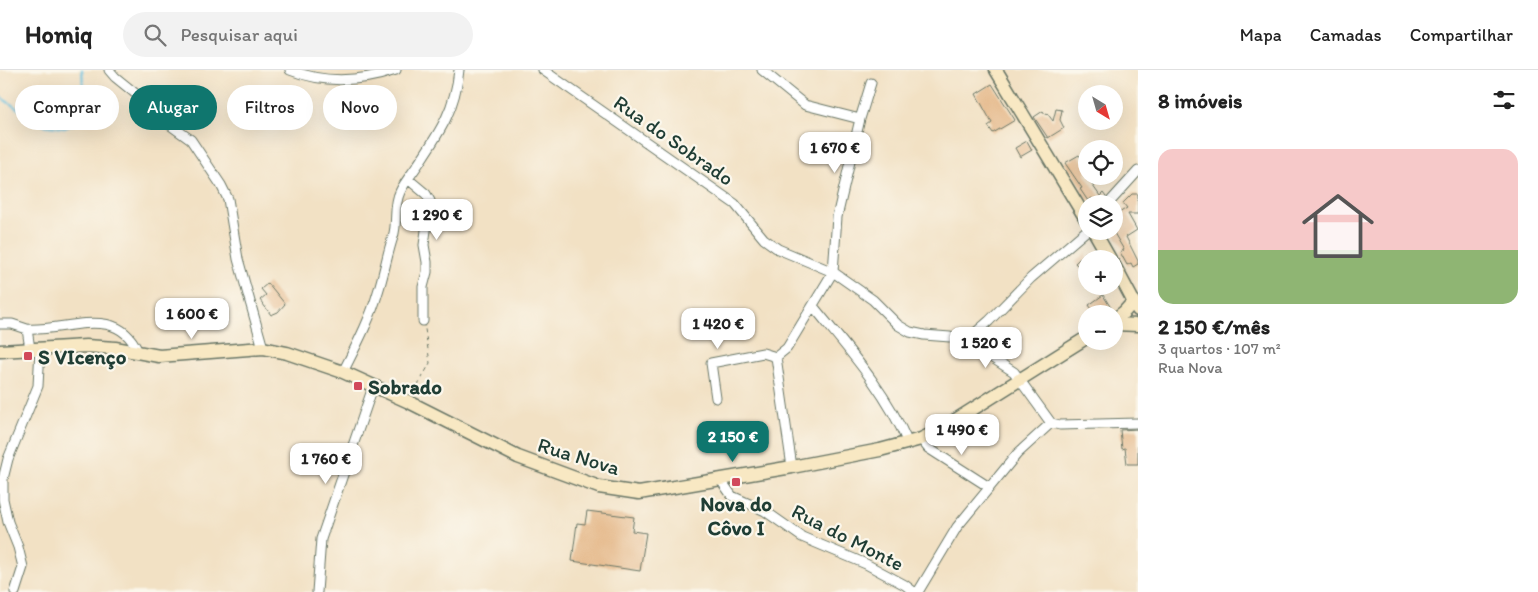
<!DOCTYPE html>
<html lang="pt">
<head>
<meta charset="utf-8">
<style>
  body { margin:0; font-family:Itim,sans-serif; background:#f2f2f2; color:#222; height:100vh; display:flex; flex-direction:column; font-size:19px; white-space:nowrap }
  * { box-sizing:border-box; margin:0 }
  p { font-size:16px; color:#767676 }
  .icon { flex:none; width:28px; height:28px; fill:none; stroke:currentColor; stroke-width:2; stroke-linecap:round; stroke-linejoin:round }
  .map { position:relative; flex:1; overflow:hidden }
  .sheet { display:flex; flex-direction:column; background:#fff; width:400px }
  .sheet>* { flex:none }
  .hud { position:absolute; left:15px; top:15px; width:475px; height:45px; display:flex; gap:10px }
  .needle { width:32px; rotate:143deg }
  .buttons { position:absolute; left:1078px; top:15px; display:grid; gap:10px }
  .buttons a { display:grid; place-items:center; width:45px; height:45px; border-radius:50%; background:#fff; box-shadow:0 5px 20px #0002; font-size:25px }
  .price { position:absolute; translate:-50% -42px; padding:0 11px; border-radius:10px; background:#fff; color:#222; font-size:16px; line-height:32px; filter:drop-shadow(0 1px 2px #0008) }
  .price::after { content:''; position:absolute; left:50%; top:30px; width:15px; height:11px; margin-left:-8px; background:inherit; clip-path:polygon(0 0,100% 0,50% 100%) }
  .price.selected { background:#0f766e; color:#fff }
  ul { padding:0; list-style:none }
  li { display:grid; align-content:center; gap:10px; height:265px; padding:0 20px }
  li+li { border-top:1px solid #e0e0e0 }
  li span { display:grid; place-items:center; height:155px; border-radius:15px; color:#555 }
  li>.icon { margin-inline-start:auto }
  span .icon { width:90px; height:90px; fill:#fffc; stroke-width:1 }
  li b { font-size:21px }
  h2 { display:flex; justify-content:space-between; align-items:center; height:60px; padding:0 20px; font-size:21px }
  .pill { padding:0 18px; border-radius:22px; background:#fff; box-shadow:0 5px 20px #0002; font-size:18px; line-height:45px }
  .pill.selected { background:#0f766e; color:#fff }
  header { display:flex; align-items:center; gap:30px; box-sizing:border-box; height:70px; padding:0 25px; background:#fff; border-bottom:1px solid #e0e0e0 }
  header strong { font-size:24px }
  nav { display:flex; gap:28px; margin-inline-start:auto; font-size:18px }
  .search { width:350px; height:45px; background:#f2f2f2; display:flex; align-items:center; gap:12px; box-sizing:border-box; padding:0 18px; border-radius:28px; color:#767676; font-size:19px }
  main { display:flex; flex:1; min-height:0 }
  .map>svg:first-child { display:block }
  .lines { fill:none; stroke-linecap:round; stroke-linejoin:round }
  .stream { stroke:#61c0df; stroke-width:2.5 }
  .building { fill:#e5b98b }
  .street-casing { stroke:#697666; stroke-width:11 }
  .secondary-casing { stroke:#697666; stroke-width:15 }
  .path { stroke:#697666; stroke-width:1; stroke-dasharray:4 4; stroke-linecap:butt }
  .street { stroke:#fff; stroke-width:9 }
  .secondary { stroke:#f8e8c3; stroke-width:12 }
  .poi-dot { fill:#d1495b; stroke:#fbf7ec; stroke-width:2 }
  .labels { text-anchor:middle; dominant-baseline:central; stroke-width:4.5; stroke-linejoin:round; paint-order:stroke }
  .street-label { font-size:21px; fill:#1f3d34; stroke:#fbf7ec }
  .poi-label { font-size:21px; font-weight:bold; fill:#1f3d34; stroke:#fbf7ec; text-anchor:start }
</style>
</head>
<body>
<header>
<strong>Homiq</strong>
<div class="search"><svg class="icon" aria-label="search" viewBox="0 0 24 24"><circle cx="10" cy="10" r="6"/><path d="M15 15l6 6"/></svg>Pesquisar aqui</div>
<nav><a>Mapa</a><a>Camadas</a><a>Compartilhar</a></nav>
</header>
<main>
<div class="map">
<svg width="1138" height="522" viewBox="0 0 1138 522">
  <rect width="100%" height="100%" fill="#fbf7ec"/>
  <filter id="ink" filterUnits="userSpaceOnUse"><feTurbulence type="fractalNoise" baseFrequency=".02" numOctaves="2"/><feDisplacementMap in="SourceGraphic" scale="10" xChannelSelector="R" yChannelSelector="G"/><feConvolveMatrix kernelMatrix="1 2 1 2 8 2 1 2 1" color-interpolation-filters="sRGB"/></filter>
  <filter id="wash" filterUnits="userSpaceOnUse"><feTurbulence type="fractalNoise" baseFrequency=".0096" numOctaves="4" result="noise"/><feDisplacementMap in="SourceGraphic" scale="20" xChannelSelector="R" yChannelSelector="G"/><feGaussianBlur stdDeviation="1.12" result="paint"/><feColorMatrix in="noise" values="0 0 0 0 0 0 0 0 0 0 0 0 0 0 0 0 0 1.4 0 .05"/><feComposite in="paint" operator="in"/></filter>
  <g filter="url(#wash)">
    <rect width="100%" height="100%" fill="#f2e1c4"/>
    <g class="lines">
      <path class="stream" d="M0,27L43,55L64,58L78,52L84,30L82,0"/>
    </g>
    <g id="blocks">
      <path class="building" d="M992,14L1015,50L993,63L988,56L992,53L976,24Z
        M1056,39L1062,40L1060,50L1064,58L1048,68L1034,47L1043,41L1045,44L1047,43L1053,51Z
        M1027,71L1032,80L1020,87L1015,78Z
        M1079,85L1086,96V106L1100,126L1103,123L1106,127L1102,134H1096L1092,128L1088,131L1080,119L1082,118L1065,93Z
        M1132,124H1138V144H1128L1137,160L1126,167L1138,191V194L1133,197L1131,193L1127,195L1120,182L1124,180L1114,163V146L1127,138L1123,133Z
        M1086,182V205L1075,193Z
        M268,213L285,234L278,242L271,245L260,230L266,225L261,219Z
        M1103,225L1111,238L1102,244H1095L1089,235Z
        M1138,359V394H1127L1125,378L1122,379L1120,360Z
        M587,441L634,447L632,461L646,463L640,501L572,491L577,453L585,454Z"/>
    </g>
  </g>
  <g filter="url(#ink)">
    <use href="#blocks" fill-opacity="0" stroke="#697666" stroke-width="1"/>
    <g class="lines">
      <g class="street-casing">
        <path id="street" d="M109,0L115,7L136,24L143,27L159,47L191,70L221,115L228,129L238,189L263,278
          M290,0C325,14 360,12 396,0
          M543,0L735,134L764,169L778,179L833,202L873,230L898,255L910,262L924,265L950,267L966,271L989,251L1031,208L1086,161
          M762,0L805,35L860,49
          M408,109L426,124L430,131L424,175L427,192V202L423,217V251
          M1108,134L1138,101
          M813,236C848,279 886,321 908,373
          M0,254H12L27,259L30,279
          M27,259C66,262 118,233 138,282
          M966,271L1014,302L1051,353
          M776,287L787,278L833,202L837,147L860,49L871,13
          M776,287L792,397
          M343,302C356,276 370,250 378,222C384,204 387,185 393,167C398,152 393,136 400,122C404,113 411,105 417,96C439,63 455,41 459,0
          M716,328L711,293L763,283L776,287
          M921,369L928,378L989,417
          M720,409L732,426L765,441L802,467L866,494L905,515L914,522
          M15,522L23,497L18,477L8,452L3,429V409L8,389L38,316L40,279
          M317,522L321,469L373,317
          M918,522L957,457L1017,384L1051,353L1060,355L1138,353"/>
      </g>
      <g class="secondary-casing">
        <path id="secondary" d="M996,0L1086,149
          M1094,161L1110,189
          M1114,195L1138,240
          M1114,250L1124,242L1134,231
          M1114,254L1138,255
          M0,281L86,276L115,278L159,286L263,278L287,283L343,302L409,332L518,387L599,417L639,423L792,397L880,380L921,369L938,361L1086,268"/>
      </g>
      <path class="path" d="M414,323L430,293L425,259"/>
      <use href="#street" class="street"/>
      <use href="#secondary" class="secondary"/>
    </g>
  </g>
  <g class="poi-dot">
    <rect x="23" y="281" width="10" height="10" rx="2.5"/>
    <rect x="353" y="311" width="10" height="10" rx="2.5"/>
    <rect x="731" y="407" width="10" height="10" rx="2.5"/>
  </g>
  <g class="labels">
    <g class="street-label">
      <text transform="translate(674 70) rotate(35)">Rua do Sobrado</text>
      <text transform="translate(579 386) rotate(17)">Rua Nova</text>
      <text transform="translate(848 467) rotate(27)">Rua do Monte</text>
    </g>
    <g class="poi-label">
      <text x="38" y="286">S VIcenço</text>
      <text x="368" y="316">Sobrado</text>
      <text x="736" y="433" text-anchor="middle">Nova do<tspan x="736" dy="24">Côvo I</tspan></text>
    </g>
  </g>
</svg>
<div class="buttons">
<a><svg class="needle" viewBox="-14 -14 28 28"><path d="M0-13l5 13h-10z" fill="#e53935"/><path d="M0 13l5-13h-10z" fill="#767676"/></svg></a>
<a><svg class="icon" aria-label="locate" viewBox="0 0 24 24"><circle cx="12" cy="12" r="6"/><path d="M12 2v4M12 18v4M2 12h4M18 12h4"/></svg></a>
<a><svg class="icon" aria-label="layers" viewBox="0 0 24 24"><path d="M12 4l9 5-9 5-9-5zM3 14l9 5 9-5"/></svg></a>
<a>+</a>
<a>−</a>
</div>
<b class="price" style="left:835px;top:104px">1 670 €</b>
<b class="price" style="left:437px;top:171px">1 290 €</b>
<b class="price" style="left:192px;top:270px">1 600 €</b>
<b class="price" style="left:718px;top:280px">1 420 €</b>
<b class="price" style="left:986px;top:299px">1 520 €</b>
<b class="price" style="left:962px;top:386px">1 490 €</b>
<b class="price selected" style="left:733px;top:393px">2 150 €</b>
<b class="price" style="left:326px;top:415px">1 760 €</b>
<div class="hud">
<a class="pill">Comprar</a>
<a class="pill selected">Alugar</a>
<a class="pill">Filtros</a>
<a class="pill">Novo</a>
</div>
</div>
<section class="sheet">
<h2>8 imóveis<svg class="icon" aria-label="filters" viewBox="0 0 24 24"><path d="M4 7h16M4 17h16"/><circle cx="9" cy="7" r="2"/><circle cx="15" cy="17" r="2"/></svg></h2>
<ul>
<li><span style="background:linear-gradient(#f6c9c9 65%,#8fb573 0)"><svg class="icon" aria-label="home" viewBox="0 0 24 24"><path d="M3 11l9-7 9 7M6 9v11h12V9"/></svg></span><div><b>2 150 €/mês</b><p>3 quartos · 107 m²</p><p>Rua Nova</p></div></li>
</ul>
</section>
</main>
</body>
</html>
